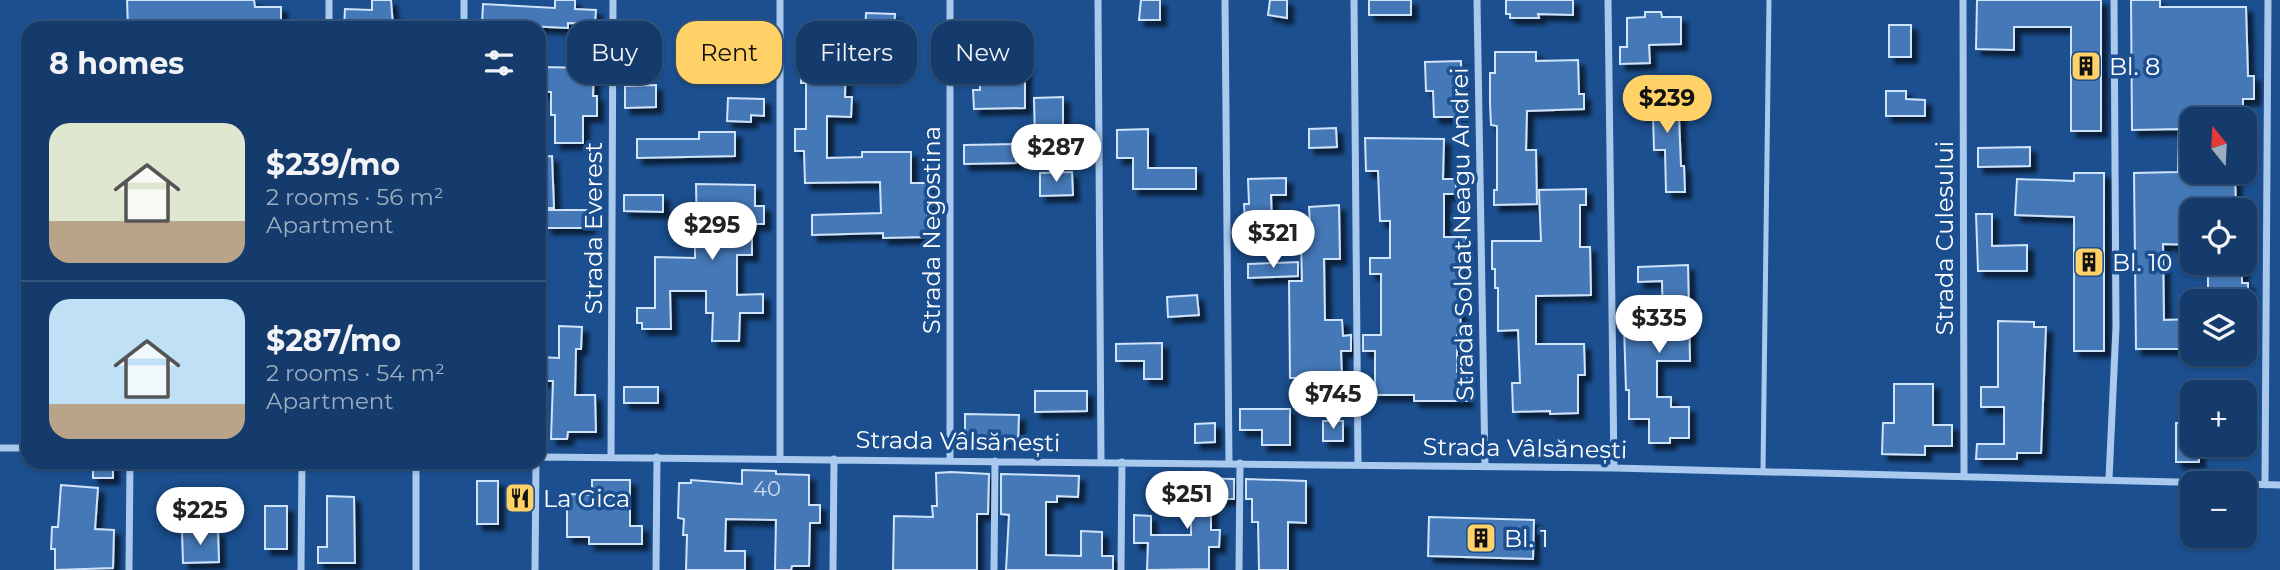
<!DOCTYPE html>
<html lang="en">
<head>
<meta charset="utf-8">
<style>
  body { margin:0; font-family:Montserrat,sans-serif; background:#1d4271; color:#f1f3f6; height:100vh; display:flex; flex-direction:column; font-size:26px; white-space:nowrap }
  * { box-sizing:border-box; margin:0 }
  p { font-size:23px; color:#9dadc1 }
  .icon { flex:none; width:38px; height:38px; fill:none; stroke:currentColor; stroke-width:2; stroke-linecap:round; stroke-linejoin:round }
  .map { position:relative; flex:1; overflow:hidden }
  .sheet { position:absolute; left:21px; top:21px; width:525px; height:448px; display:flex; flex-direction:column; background:#143b6b; border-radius:21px; box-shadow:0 2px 5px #0004,0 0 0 2px #33557e }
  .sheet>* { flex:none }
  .hud { position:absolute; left:567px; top:21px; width:665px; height:63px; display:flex; gap:14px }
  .needle { width:46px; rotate:342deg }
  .fabs { position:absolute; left:2180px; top:107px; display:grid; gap:14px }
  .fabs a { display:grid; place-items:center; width:77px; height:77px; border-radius:14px; background:#143b6b; box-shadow:0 2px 5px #0004,0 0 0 2px #33557e; font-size:35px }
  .price { position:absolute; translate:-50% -60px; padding:0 16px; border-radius:24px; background:#fff; color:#222; font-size:23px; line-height:46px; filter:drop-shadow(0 2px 4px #0008) }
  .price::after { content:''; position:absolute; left:50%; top:42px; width:21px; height:16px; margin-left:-10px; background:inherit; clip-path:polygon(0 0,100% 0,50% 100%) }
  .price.selected { background:#ffd166; color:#111 }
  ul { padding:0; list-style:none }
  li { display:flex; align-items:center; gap:21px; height:175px; padding:0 28px }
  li+li { border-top:2px solid #33557e }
  li span { display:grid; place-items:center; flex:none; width:196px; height:140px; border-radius:21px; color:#555 }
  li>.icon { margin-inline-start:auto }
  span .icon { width:84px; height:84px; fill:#fffc; stroke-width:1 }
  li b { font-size:30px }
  h2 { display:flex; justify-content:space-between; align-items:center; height:84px; padding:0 28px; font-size:30px }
  .pill { padding:0 24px; border-radius:21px; background:#143b6b; box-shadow:0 2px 5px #0004,0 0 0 2px #33557e; font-size:24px; line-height:63px }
  .pill.selected { background:#ffd166; color:#111 }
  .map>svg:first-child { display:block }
  .building { fill:#4478b7; stroke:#cfe3fa; stroke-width:2; filter:url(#shadow) }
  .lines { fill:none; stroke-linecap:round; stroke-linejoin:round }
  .service { stroke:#a9c9ee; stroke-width:5 }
  .minor { stroke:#a9c9ee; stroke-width:7 }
  .labels { text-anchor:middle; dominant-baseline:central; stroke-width:7; stroke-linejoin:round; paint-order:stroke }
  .number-label { font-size:21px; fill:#d0dded }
  .poi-label { font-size:24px; fill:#fff; stroke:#1b4f8f; text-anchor:start }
  .street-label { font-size:24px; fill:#fff; stroke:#1b4f8f }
</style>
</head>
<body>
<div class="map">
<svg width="2280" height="570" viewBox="0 0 2280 570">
  <defs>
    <filter id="shadow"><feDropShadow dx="6" dy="6" stdDeviation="2" flood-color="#0009"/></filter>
  </defs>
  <rect width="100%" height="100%" fill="#1b4f8f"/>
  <path class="building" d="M127,0H254L255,7H281V28H128Z
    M372,0H391L393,26L344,28L345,9L372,10Z
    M555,0H575V9L596,10L595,24L568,23V28L482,24L483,4L555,8Z
    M1141,0H1160V20H1139Z
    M1270,0H1287V18L1268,15Z
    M1369,0H1411V15H1369Z
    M1506,0H1573V15L1538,14L1539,18H1510V14H1506Z
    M1977,0H2101V131H2071V27H2014V50L1976,49Z
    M2131,0H2160V7H2246L2248,76H2254V99H2243V119H2193V172H2235L2236,210H2193V245L2163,244L2164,320L2193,319V349H2136L2134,173L2178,172L2179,129L2132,130Z
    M1645,12H1661L1662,17H1681V44L1649,45L1650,63L1620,64V47H1627V18L1645,17Z
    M866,13L895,14L894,36L865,35Z
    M1889,25H1911V57H1889Z
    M805,40H846L845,97H852L851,117L827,116V158L862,157V152H911V183H930L931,207H927V237L883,238V233L812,235V215L881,213L880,182L805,183L804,151H795V129H806V83H801V69H805Z
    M1495,52H1536V61L1578,60L1579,94H1584V109L1527,111L1526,150H1536L1537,204L1494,205V190H1497V126L1491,125L1490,104V73H1495Z
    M1025,61V108L974,109L973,90H980V62Z
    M1461,61L1462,117H1434L1433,91H1426L1425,62Z
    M539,67L594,68L593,96H597V116H583V143H555V115H551V92H539Z
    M656,85V107L625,108V86Z
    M1886,91H1906V99L1925,100V116H1886Z
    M1678,93L1681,166H1684L1685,192H1666L1665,150H1654L1653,114H1641V94Z
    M1063,97V139L1035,140L1034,98Z
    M728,98L764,99V116L751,115V122L727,121Z
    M1336,128L1337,147L1309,148V129Z
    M1148,129V168H1196V189H1133V158H1117V130Z
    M699,132H735V156L637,158V139H699Z
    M1365,138L1444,139L1443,179H1456V194H1444V237H1466V254H1458L1461,333H1457V372H1467V401H1414V395H1375V351H1363V335H1381V274H1370V258H1390V221H1380L1378,171H1366Z
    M1016,144V163L964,164V145Z
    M2030,147V166L1978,167V148Z
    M552,156L554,208H539V157Z
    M1072,172L1073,195L1040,196V173Z
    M2074,173H2104V351H2074V217L2015,215L2017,179L2074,181Z
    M1286,178V195H1271L1272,222H1245L1244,204H1249L1248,179Z
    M696,184L755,185V206H764V224H752V255H737V295L763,294V313H740L739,341H712L713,313H706V291H670L671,329H642V323H637V308H655V257L695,258V235H697Z
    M1586,189V205H1580V247H1590L1591,295L1536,296V344H1584L1585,375H1578V413L1550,414V411L1513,412L1512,383H1520L1518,330L1498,331V288H1495V269H1492V241H1541L1539,190Z
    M624,195H663V212L624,211Z
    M1339,205L1340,259H1324L1325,320H1342L1343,336L1351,335V351H1341L1342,377L1290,378L1289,281H1302L1301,243L1311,242L1309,207Z
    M546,210H589V228H546Z
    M1976,214H1992V246L2027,245V271H1978Z
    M1298,262V276L1248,278V264Z
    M2208,262H2242V283H2248V301H2208Z
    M1688,265L1690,361H1657V397H1671V407H1689V438H1670V443H1649V419H1629V390H1626L1624,326L1663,325L1662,281L1638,282V267Z
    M1197,295L1199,315L1168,317L1167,297Z
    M1998,321L2034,322V327H2046L2041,453H2017V459H1976L1977,444H2004V407H1981V387H1998Z
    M559,326L582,327L581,349H576L575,395H595L596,432H568L567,439H551L553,381H539V357L559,358Z
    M1162,343V379H1144V361H1116V344Z
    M1894,384H1933V425H1952V446H1925V455L1882,454L1883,423H1894Z
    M624,387H658V403H624Z
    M1035,391H1087V411L1035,412Z
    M1240,409H1290V445H1262V430H1240Z
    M965,414L1019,415L1018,442L965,441Z
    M1323,421H1343V441H1323Z
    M1215,423V442L1195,443V424Z
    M2176,423H2193V444H2199V462H2176Z
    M93,462H113V478H93Z
    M742,470L776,471V474L809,475V505H820V523H810L809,566H792L791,570H775L776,520L726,519L725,551H745V570H686L687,535H683L684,519L678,518L679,483H691V480L742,484Z
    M951,472L989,474L988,514H977V570H893L894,516L933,517L932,506H937L936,473Z
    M1001,474L1079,476L1078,497L1057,496V502H1046V555L1081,556V531L1102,532V556H1113V570H1006L1009,515L1001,514Z
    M1191,478L1234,479V499H1211V530H1220L1219,547H1209V569L1147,570L1148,543H1134V515L1151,516V535H1191Z
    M1246,479L1306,481V523L1288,522V570H1259L1258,522H1252V499H1246Z
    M592,480H630V526H642V544H589V537H567V494L592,495Z
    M477,481H498V524H477Z
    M61,485L98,488L95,529L114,530L113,568L55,570V549H51L52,527H58Z
    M327,496L354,497L355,563H318V547H327Z
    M265,506H287V549H265Z
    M1429,517L1534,520L1533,559L1428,556Z
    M218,531L219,562L183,563L182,532Z"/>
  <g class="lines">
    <path class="service" d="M1763,471L1769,0"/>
    <path class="minor" d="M780,0V458
      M1098,0L1101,462
      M1225,0L1229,463
      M1354,0L1358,465
      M1477,0L1485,467
      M1608,0L1614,468
      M1963,0L1964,475
      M329,28V0
      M464,28V0
      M0,448H28
      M539,457L1614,468L2217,483
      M611,457L613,0
      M950,460V0
      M2109,479L2116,327L2114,0
      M2245,484L2280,485
      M2265,485L2268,0
      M129,570L130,462
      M301,570L302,462
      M416,570V462
      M535,570L536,462
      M656,570L657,457
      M833,570L834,459
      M994,570L995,461
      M1121,570L1122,462
      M1239,570L1240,463"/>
  </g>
  <defs>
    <g id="building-square" transform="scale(1.575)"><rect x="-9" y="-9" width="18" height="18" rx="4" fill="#ffd166" stroke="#1b4f8f"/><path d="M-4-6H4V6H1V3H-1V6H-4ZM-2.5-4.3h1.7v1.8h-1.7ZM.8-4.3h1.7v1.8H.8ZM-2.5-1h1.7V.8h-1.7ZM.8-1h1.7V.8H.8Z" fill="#111"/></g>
    <g id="restaurant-square" transform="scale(1.575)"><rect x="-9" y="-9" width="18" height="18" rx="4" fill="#ffd166" stroke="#1b4f8f"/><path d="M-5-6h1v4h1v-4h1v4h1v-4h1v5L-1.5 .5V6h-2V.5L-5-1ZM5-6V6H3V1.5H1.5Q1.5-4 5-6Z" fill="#111"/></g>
  </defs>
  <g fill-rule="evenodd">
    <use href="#building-square" x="2086" y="66"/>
    <use href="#building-square" x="2089" y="262"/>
    <use href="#restaurant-square" x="520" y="498"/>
    <use href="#building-square" x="1481" y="538"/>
  </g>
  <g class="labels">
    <g class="number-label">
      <text x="767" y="488">40</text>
    </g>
    <g class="poi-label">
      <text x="2109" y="66">Bl. 8</text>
      <text x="2112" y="262">Bl. 10</text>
      <text x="543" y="498">La Gica</text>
      <text x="1504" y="538">Bl. 1</text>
    </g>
    <g class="street-label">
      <text transform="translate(593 228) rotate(-90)">Strada Everest</text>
      <text transform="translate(931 230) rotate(-90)">Strada Negostina</text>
      <text transform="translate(1462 234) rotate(-91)">Strada Soldat Neagu Andrei</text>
      <text transform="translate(1944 238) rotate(-90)">Strada Culesului</text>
      <text transform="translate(958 441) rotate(1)">Strada Vâlsănești</text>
      <text transform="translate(1525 448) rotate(1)">Strada Vâlsănești</text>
    </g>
  </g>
</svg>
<div class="fabs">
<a><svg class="needle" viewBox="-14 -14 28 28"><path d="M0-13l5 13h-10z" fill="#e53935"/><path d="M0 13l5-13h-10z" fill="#9dadc1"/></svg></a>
<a><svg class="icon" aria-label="locate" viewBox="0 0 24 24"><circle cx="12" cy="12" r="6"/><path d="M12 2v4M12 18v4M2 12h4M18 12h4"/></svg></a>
<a><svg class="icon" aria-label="layers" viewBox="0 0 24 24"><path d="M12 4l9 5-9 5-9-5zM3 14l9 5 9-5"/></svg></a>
<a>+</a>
<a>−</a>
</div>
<b class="price selected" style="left:1667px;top:135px">$239</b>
<b class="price" style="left:1056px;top:184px">$287</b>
<b class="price" style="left:712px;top:262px">$295</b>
<b class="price" style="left:1273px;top:270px">$321</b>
<b class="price" style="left:1659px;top:355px">$335</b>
<b class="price" style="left:1333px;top:431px">$745</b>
<b class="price" style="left:1187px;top:531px">$251</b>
<b class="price" style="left:200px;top:547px">$225</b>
<div class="hud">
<a class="pill">Buy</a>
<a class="pill selected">Rent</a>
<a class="pill">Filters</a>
<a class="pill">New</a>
</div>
<section class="sheet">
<h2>8 homes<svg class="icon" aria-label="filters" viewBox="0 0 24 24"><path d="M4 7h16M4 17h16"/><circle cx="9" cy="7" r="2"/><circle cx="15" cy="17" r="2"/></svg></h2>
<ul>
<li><span style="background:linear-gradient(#dfe7d0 70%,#b9a48a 0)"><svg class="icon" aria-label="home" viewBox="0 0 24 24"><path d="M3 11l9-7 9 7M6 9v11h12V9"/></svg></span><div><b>$239/mo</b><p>2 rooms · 56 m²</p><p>Apartment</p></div></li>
<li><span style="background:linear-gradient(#bfe0f5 75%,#b9a48a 0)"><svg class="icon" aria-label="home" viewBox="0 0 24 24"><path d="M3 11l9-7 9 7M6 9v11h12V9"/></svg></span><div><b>$287/mo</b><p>2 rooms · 54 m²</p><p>Apartment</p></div></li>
</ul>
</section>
</div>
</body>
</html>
